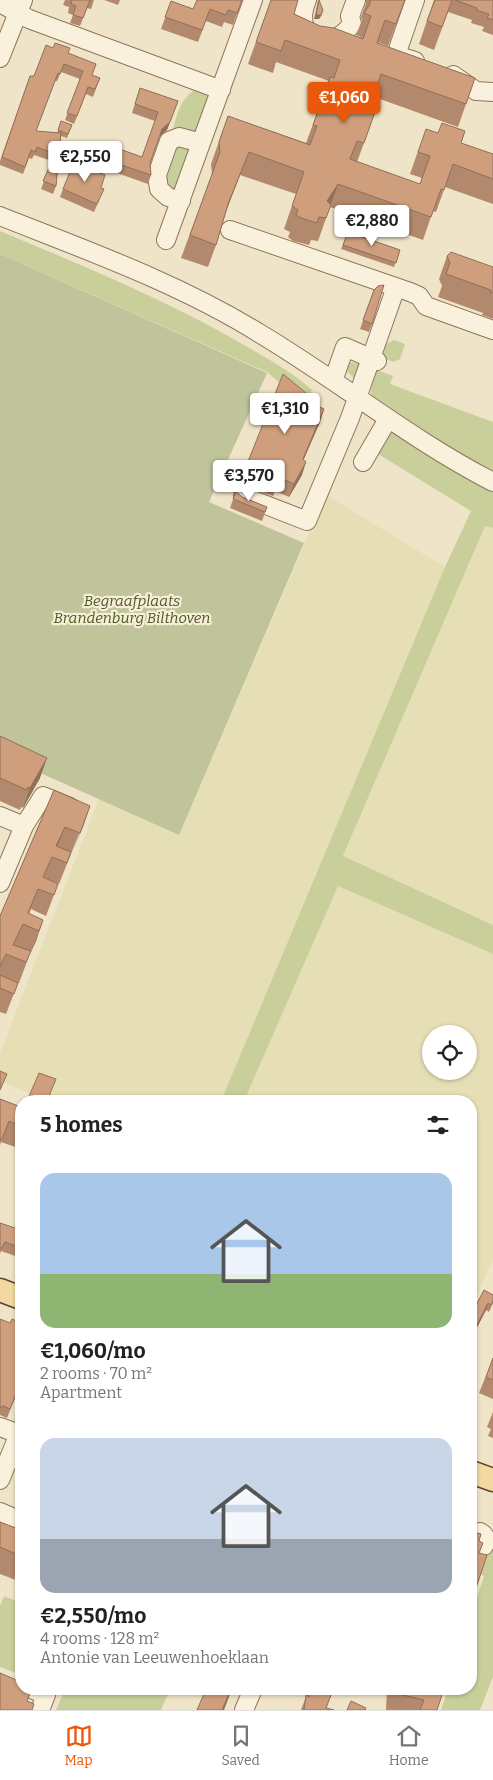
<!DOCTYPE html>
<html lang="en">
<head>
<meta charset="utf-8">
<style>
  body { margin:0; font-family:Bitter,serif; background:#f2f2f2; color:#222; height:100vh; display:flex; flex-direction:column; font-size:19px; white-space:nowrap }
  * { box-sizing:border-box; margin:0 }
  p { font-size:16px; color:#767676 }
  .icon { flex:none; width:28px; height:28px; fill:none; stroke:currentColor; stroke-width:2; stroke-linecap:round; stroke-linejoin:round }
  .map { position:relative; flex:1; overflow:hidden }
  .drawer { position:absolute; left:15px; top:1095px; width:462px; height:600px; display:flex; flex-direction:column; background:#fff; border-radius:20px; box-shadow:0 1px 4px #0004 }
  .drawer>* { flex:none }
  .controls { position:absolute; left:422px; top:1025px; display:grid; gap:10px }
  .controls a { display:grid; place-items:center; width:55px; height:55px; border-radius:50%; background:#fff; box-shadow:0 1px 4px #0004; font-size:25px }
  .price { position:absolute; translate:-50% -42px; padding:0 11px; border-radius:5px; background:#fff; color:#222; font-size:16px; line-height:32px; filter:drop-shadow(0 1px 2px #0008) }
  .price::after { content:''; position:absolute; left:50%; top:30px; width:15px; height:11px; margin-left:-8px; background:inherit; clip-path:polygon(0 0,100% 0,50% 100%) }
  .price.current { background:#ea580c; color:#fff }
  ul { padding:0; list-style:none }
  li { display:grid; align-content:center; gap:10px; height:265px; padding:0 25px }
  li span { display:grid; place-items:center; height:155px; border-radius:15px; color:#555 }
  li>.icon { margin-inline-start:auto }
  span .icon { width:90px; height:90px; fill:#fffc; stroke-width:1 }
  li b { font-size:21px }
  h2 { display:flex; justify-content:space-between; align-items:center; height:60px; padding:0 25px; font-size:21px }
  .tabs { display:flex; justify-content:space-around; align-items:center; height:70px; border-top:1px solid #e0e0e0; background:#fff; font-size:14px; color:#767676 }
  .tabs a { display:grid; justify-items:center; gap:2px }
  .tabs .current { color:#ea580c }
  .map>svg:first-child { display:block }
  .farmland { fill:#e6deb5; fill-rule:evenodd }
  .green { fill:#c9cf9b }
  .cemetery { fill:#bfc49a }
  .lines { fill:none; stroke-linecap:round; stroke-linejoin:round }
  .minor-casing { stroke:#8d765c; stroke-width:20 }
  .major-casing { stroke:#5b4430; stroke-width:25 }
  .minor { stroke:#faf1dc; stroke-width:18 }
  .major { stroke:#f3d9a0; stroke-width:22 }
  .wall { fill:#b2896c }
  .shaded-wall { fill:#916f58 }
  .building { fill:#cf9f7d; stroke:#916f58 }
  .labels { text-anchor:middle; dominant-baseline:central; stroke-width:4.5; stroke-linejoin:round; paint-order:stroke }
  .park-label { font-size:15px; font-style:italic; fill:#4d5a26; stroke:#f7eed8 }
</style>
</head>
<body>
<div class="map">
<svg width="493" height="1710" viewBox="0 0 493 1710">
  <rect width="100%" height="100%" fill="#f0e4c8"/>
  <path class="farmland" d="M326,495L445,567L221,1101H48L0,1081V1053L99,799L179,835Z
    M485,525L493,528V925L343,857Z
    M338,886L493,954V1260L471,1308V1101H244ZM431,1034H469V1071H431Z"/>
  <path class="green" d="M199,88L204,90L211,98L196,133L191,134L173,129C178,112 181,96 199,88Z
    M186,143L191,151L176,189L172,190L163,185L171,149Z
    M0,231C81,265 162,298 239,342C264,357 290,370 312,390L309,399L303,403L267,372L0,254Z
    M394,340L405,344L400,359L394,362L382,358L386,344Z
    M349,362L362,365L357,381L344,369Z
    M377,370L393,376L390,384L493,422V474L372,402L371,389Z
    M392,429L493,489V528L485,526L343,856L493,925V954L338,886L244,1101H221L445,567L471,511L378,454Z
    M493,1549V1677L480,1710H441L448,1689H471V1616L484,1576L474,1572L479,1558L489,1554Z
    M4,1596L21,1603V1675L0,1667V1606Z
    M56,1689H170L161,1710H56L64,1692Z"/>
  <path class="cemetery" d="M0,254L267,373L209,502L304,543L179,835L0,755Z"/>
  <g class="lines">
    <g class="minor-casing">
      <path id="minor" d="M307,0C291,38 328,56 352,24L350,16L356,0
        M415,0L396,55L415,61
        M0,3L29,19L221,90
        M0,58L23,0
        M453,75L476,91L493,92
        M181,201L168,197L159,189L157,175L169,141L179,137L201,143L253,0
        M0,216C88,251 178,283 259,333C338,380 411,440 493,482
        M230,230L410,292L419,296L426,306L493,330
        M166,240L201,143
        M333,381L345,347L377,361
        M363,462L388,419
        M243,496L307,521L350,418L396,287
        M0,816L24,826L0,883
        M24,826L43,796L70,807
        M0,1427L19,1434
        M0,1480L21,1429
        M0,1512L21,1521
        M471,1536L480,1532C486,1535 487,1540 484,1546L479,1548L471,1545
        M31,1689L46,1695L40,1710
        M244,1710L253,1689"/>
    </g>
    <g class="major-casing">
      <path id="major" d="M0,1290L21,1298
        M471,1472L493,1480"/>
    </g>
    <use href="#minor" class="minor"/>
    <use href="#major" class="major"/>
  </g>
  <path class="wall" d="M65,0H94L91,9L87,8L80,26L70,23L73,15L68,13L69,7L63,5Z
    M104,0H120L118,5Z
    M242,0L233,25L224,22L222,27L206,21L198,42L161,29L171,1L193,9Z
    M271,0L294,14L320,26L363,38L356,35L362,20L361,17L366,3V0H405L388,46L377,42V43L475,78L458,127L380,99L357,162L420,184L422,178L410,174L418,151L461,143L493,154V204L445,187L436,212L433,211L423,240L330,207L318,241L311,240L309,245L293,241L288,237L290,232L284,229L296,194L240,175L226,212L216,245L208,267L181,258L212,174L211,164L228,116L306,143L329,81L276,62L273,73L248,64Z
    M318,0L322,15L319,19H314Z
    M434,0H493V35L482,31L484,27L471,23L472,20L448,12L434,50L419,44Z
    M68,53L92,75L100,78L93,97L86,94L74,124L65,120L80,79L61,72L57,81H55L36,131L57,133L61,121L72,125L67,138L61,136L56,186L53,194L41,189L52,161L34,155L32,159L29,158L23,174L0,165V161L30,76H34Z
    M140,88L178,101L167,130L159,137L150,163L151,175L148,184L100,167L108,145L142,157L155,121L132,113Z
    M101,188L104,189L94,212L60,197L63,189Z
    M348,232L400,250L394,267L341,249Z
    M447,256L493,267V319L482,315L483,313L438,297L442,286L439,279Z
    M374,290L372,324L369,332L360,329Z
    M311,403L320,422L304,459L302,475L289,497L275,491L273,496L247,486L239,487Z
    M236,491L242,497L267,507L262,521L230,508Z
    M0,736L40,778L23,808L21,807L20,810L0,801Z
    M54,790L90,806L59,884L44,878L58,884L46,916L31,909L29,914L43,920L36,941L31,952V951L19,983H18L6,1014L0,1012V916Z
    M0,1099L21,1107V1149L1,1142L0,1145Z
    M0,1223L21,1230V1258L1,1251L0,1254Z
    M493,1295V1303L489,1312L486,1310L471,1339V1315Z
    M0,1319L21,1383L7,1418L0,1415Z
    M493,1358V1399L479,1393Z
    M493,1412V1438L488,1436L491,1429L487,1427Z
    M0,1522L21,1530V1582L0,1574Z
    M309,1689H315L326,1708L334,1710H301Z
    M387,1689H444L437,1710H386Z"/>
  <path class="shaded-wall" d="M323,10L319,19H314L316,15Z
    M170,122L167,130L159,137L162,129Z
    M249,152L240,175L220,226L228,204Z
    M338,184L330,207L327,201Z
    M324,409L320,422L298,472L303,459Z
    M306,462L302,475L289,497L294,484Z
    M252,473L247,486L239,487L243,474Z
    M47,758L40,778L23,808L30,788Z
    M90,806L83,827L72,853L80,833Z
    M65,827L57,847L56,846Z
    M43,920L36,941L31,952L39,931Z
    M488,1303L486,1310L471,1339V1337Z
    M231,1689H232L224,1710H222Z"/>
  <path class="building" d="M72,0H90L83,18L73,15L76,6L71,4Z
    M197,0H242L237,13L228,10L226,15L210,9L202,30L165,17L171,1L193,9Z
    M271,0H298L294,14L320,26L334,28L363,39L371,16L364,13L370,4V0H405L396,24L385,20L377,43L475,78L466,104L381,74L374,93L381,95L364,143L357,141L350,159L420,184L430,156L418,152L426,129L438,133L442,123L465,131L461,143L493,154V179L453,164L444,190L441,189L431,217L338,184L327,201L331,205L326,218L319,217L317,223L301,218L296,215L298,210L292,206L304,172L249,152L228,204L216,245L190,235L220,152L219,142L228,116L310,145L317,126L313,125L330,77L334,78L340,60L285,40L281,51L256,42Z
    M319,0L323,10L321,15H316Z
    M435,0H452L442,27L427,21Z
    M455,0H493V20L487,18L489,14L476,10L477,8Z
    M55,43L70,48L68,53L96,64L92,75L100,78L95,89L88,87L77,116L67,113L83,71L64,64L60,74L58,73L36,131L61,133L56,186L43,181L55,154L37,147L35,152L31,150L25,167L2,157L30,76H34L46,45L53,48Z
    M140,88L178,101L170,122L162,129L150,163L151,175L103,159L108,145L142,157L158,112L135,104Z
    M61,121L72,125L68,134L58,130Z
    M74,162L105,175L101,188L104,189L97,204L63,189Z
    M348,232L400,250L396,263L343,245Z
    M451,252L493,267V293L490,292L491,290L446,274L450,263L447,256Z
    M384,285L372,324L363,320L374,290L378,286Z
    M283,374L312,398L311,403L324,409L303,459L306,462L294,484L280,478L277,483L252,473L243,474Z
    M236,491L242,497L267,507L265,512L233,499Z
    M0,736L47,758L30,788L28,787L27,790L0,778Z
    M54,790L90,806L80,833L65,827L56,846L71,852L67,863L52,857L43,877L58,884L54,895L38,889L28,913L43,920L39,931L23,924L13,945L31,951L26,962L6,954L0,967V916Z
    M0,975L18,983L14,994L0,988Z
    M0,1071L7,1074L0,1090Z
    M39,1073L56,1079L47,1101H27Z
    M0,1099L21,1107V1126L9,1121L2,1139H0Z
    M0,1223L21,1230V1248L5,1242L2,1248H0Z
    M484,1290L493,1295V1301L491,1305L488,1303L471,1337V1315Z
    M0,1319L10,1323L12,1319L21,1323V1382L10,1409L3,1406L0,1408Z
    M493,1358V1380L486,1377Z
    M0,1522L21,1530V1556L0,1547Z
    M471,1531L481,1534L479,1541L483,1543L479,1553L487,1555L471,1603Z
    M0,1673L21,1682V1689H32L27,1701L34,1704L32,1710H0Z
    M206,1689H231L222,1710H197Z
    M310,1689H315L331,1695L326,1708L334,1710H304L306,1695L309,1697Z
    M394,1689H444L437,1710H420L424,1700L394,1693Z
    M351,1701L366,1708L365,1710H366H347Z"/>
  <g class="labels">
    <g class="park-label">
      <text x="132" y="601">Begraafplaats<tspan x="132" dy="17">Brandenburg Bilthoven</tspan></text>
    </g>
  </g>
</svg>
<div class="controls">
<a><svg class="icon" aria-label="locate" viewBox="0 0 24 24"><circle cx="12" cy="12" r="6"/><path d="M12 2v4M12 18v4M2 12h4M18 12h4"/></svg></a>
</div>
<b class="price current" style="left:344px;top:124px">€1,060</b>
<b class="price" style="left:85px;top:183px">€2,550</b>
<b class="price" style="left:372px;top:247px">€2,880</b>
<b class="price" style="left:285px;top:435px">€1,310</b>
<b class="price" style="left:249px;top:502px">€3,570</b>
<section class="drawer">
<h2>5 homes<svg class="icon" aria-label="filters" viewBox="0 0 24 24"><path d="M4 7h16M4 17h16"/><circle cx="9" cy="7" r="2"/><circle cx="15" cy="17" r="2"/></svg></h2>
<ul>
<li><span style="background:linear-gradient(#a9c7e8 65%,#8fb573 0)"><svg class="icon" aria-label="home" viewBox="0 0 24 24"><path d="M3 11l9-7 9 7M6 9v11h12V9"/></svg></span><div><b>€1,060/mo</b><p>2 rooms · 70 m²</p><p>Apartment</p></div></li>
<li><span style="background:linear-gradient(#c9d6e8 65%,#9aa5b1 0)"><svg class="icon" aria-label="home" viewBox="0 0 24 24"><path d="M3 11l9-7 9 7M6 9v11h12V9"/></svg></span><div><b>€2,550/mo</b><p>4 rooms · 128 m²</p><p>Antonie van Leeuwenhoeklaan</p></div></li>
</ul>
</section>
</div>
<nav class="tabs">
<a class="current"><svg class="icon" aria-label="map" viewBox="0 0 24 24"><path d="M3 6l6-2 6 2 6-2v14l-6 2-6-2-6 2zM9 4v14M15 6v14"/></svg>Map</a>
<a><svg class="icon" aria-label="saved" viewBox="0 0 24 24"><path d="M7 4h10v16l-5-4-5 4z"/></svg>Saved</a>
<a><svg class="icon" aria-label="home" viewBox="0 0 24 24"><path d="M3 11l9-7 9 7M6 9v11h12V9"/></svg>Home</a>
</nav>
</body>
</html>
